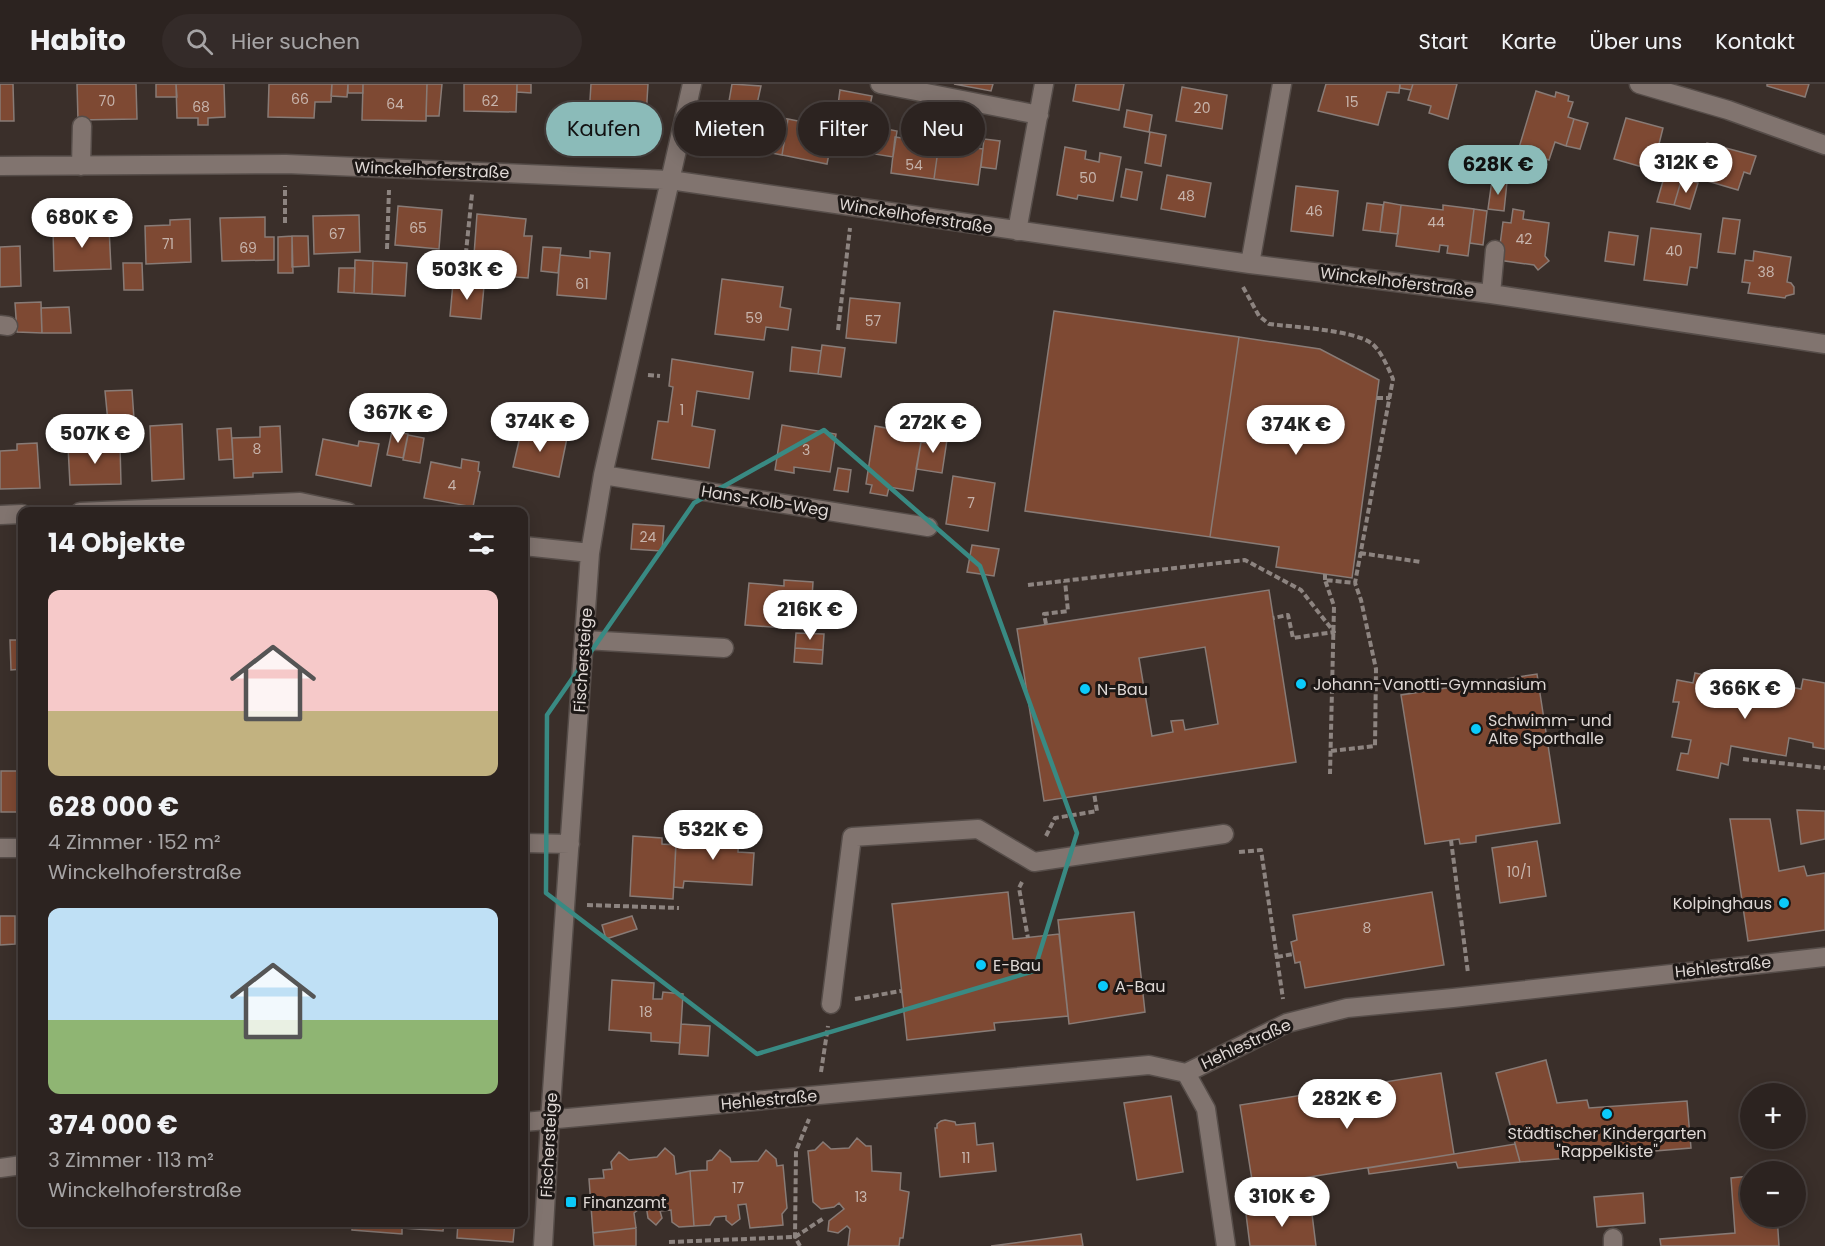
<!DOCTYPE html>
<html lang="de">
<head>
<meta charset="utf-8">
<style>
  body { margin:0; font-family:Poppins,sans-serif; background:#342b29; color:#f1f3f6; height:100vh; display:flex; flex-direction:column; font-size:22px; white-space:nowrap }
  * { box-sizing:border-box; margin:0 }
  p { font-size:20px; color:#a6a4a5 }
  .icon { flex:none; width:33px; height:33px; fill:none; stroke:currentColor; stroke-width:2; stroke-linecap:round; stroke-linejoin:round }
  .map { position:relative; flex:1; overflow:hidden }
  .side { position:absolute; left:18px; top:423px; width:510px; height:720px; display:flex; flex-direction:column; background:#2c2320; border-radius:12px; box-shadow:0 3px 15px #0003,0 0 0 2px #48403e }
  .side>* { flex:none }
  .hud { position:absolute; left:546px; top:18px; width:570px; height:54px; display:flex; gap:12px }
  .fabs { position:absolute; left:1740px; top:999px; display:grid; gap:12px }
  .fabs a { display:grid; place-items:center; width:66px; height:66px; border-radius:50%; background:#2c2320; box-shadow:0 3px 15px #0003,0 0 0 2px #48403e; font-size:30px }
  .price { position:absolute; translate:-50% -51px; padding:0 14px; border-radius:21px; background:#fff; color:#222; font-size:20px; line-height:39px; filter:drop-shadow(0 2px 3px #0008) }
  .price::after { content:''; position:absolute; left:50%; top:36px; width:18px; height:14px; margin-left:-9px; background:inherit; clip-path:polygon(0 0,100% 0,50% 100%) }
  .price.current { background:#8bbbb9; color:#111 }
  ul { padding:0; list-style:none }
  li { display:grid; align-content:center; gap:12px; height:318px; padding:0 30px }
  li span { display:grid; place-items:center; height:186px; border-radius:12px; color:#555 }
  li>.icon { margin-inline-start:auto }
  span .icon { width:108px; height:108px; fill:#fffc; stroke-width:1 }
  li b { font-size:26px }
  h2 { display:flex; justify-content:space-between; align-items:center; height:72px; padding:0 30px; font-size:26px }
  .chip { padding:0 21px; border-radius:27px; background:#2c2320; box-shadow:0 3px 15px #0003,0 0 0 2px #48403e; font-size:21px; line-height:54px }
  .chip.current { background:#8bbbb9; color:#111 }
  header { display:flex; align-items:center; gap:36px; box-sizing:border-box; height:84px; padding:0 30px; background:#2c2320; border-bottom:2px solid #48403e }
  header strong { font-size:28px }
  nav { display:flex; gap:33px; margin-inline-start:auto; font-size:21px }
  .search { width:420px; height:54px; background:#342b29; display:flex; align-items:center; gap:15px; box-sizing:border-box; padding:0 21px; border-radius:33px; color:#a6a4a5; font-size:22px }
  .map>svg:first-child { display:block }
  .building { fill:#7e4933; stroke:#887b76; stroke-width:1.5; fill-rule:evenodd }
  .lines { fill:none; stroke-linecap:round; stroke-linejoin:round }
  .minor-casing { stroke:#564d49; stroke-width:21 }
  .path { stroke:#8d8480; stroke-width:4; stroke-dasharray:6 3; stroke-linecap:butt }
  .minor { stroke:#81746f; stroke-width:18 }
  .marked { fill:none; stroke:#398a83; stroke-width:4.5; stroke-linejoin:round }
  .poi-dot { fill:#0bcafa; stroke:#1d1816; stroke-width:2 }
  .labels { text-anchor:middle; dominant-baseline:central; stroke-width:6; stroke-linejoin:round; paint-order:stroke }
  .number-label { font-size:14px; fill:#c7b4ac }
  .street-label { font-size:16px; fill:#dfd8d5; stroke:#1d1816 }
  .poi-label { font-size:16px; fill:#dfd8d5; stroke:#1d1816; text-anchor:start }
</style>
</head>
<body>
<header>
<strong>Habito</strong>
<div class="search"><svg class="icon" aria-label="search" viewBox="0 0 24 24"><circle cx="10" cy="10" r="6"/><path d="M15 15l6 6"/></svg>Hier suchen</div>
<nav><a>Start</a><a>Karte</a><a>Über uns</a><a>Kontakt</a></nav>
</header>
<div class="map">
<svg width="1825" height="1162" viewBox="0 0 1825 1162">
  <rect width="100%" height="100%" fill="#3a2f2a"/>
  <path class="building" d="M0,0H13L14,37H0Z
    M77,0H136L137,35L78,36Z
    M156,0H176L177,13H156Z
    M176,0H224L225,33L208,34V41H198V34H177Z
    M269,0H332L331,18H315L314,34L268,33Z
    M332,0H348L347,13L331,12Z
    M348,0H363V9H348Z
    M363,0H427L426,37L362,36Z
    M427,0H442L439,32H426Z
    M464,0H517L516,28L464,27Z
    M517,0H531V9L517,8Z
    M591,0H648L646,33L589,32Z
    M732,0L761,2L755,29L728,23Z
    M954,0H993L991,7Z
    M1076,0H1124L1119,26L1073,17Z
    M1326,0H1400L1399,9L1387,8L1378,41L1318,27Z
    M1400,0H1413L1411,6L1400,4Z
    M1413,0H1457L1448,35L1429,29L1431,22L1408,16Z
    M1767,0H1809L1805,13L1767,2Z
    M1182,3L1227,11L1222,45L1176,37Z
    M840,6L872,12L866,41L836,36Z
    M1536,7L1555,13L1556,8L1569,12L1568,17L1573,18L1568,33L1574,35L1566,62L1555,58L1549,76L1518,67Z
    M1127,26L1152,31L1149,48L1124,43Z
    M743,27L788,35L782,71L736,62Z
    M1626,34L1663,44L1659,60L1667,63L1660,88L1614,75Z
    M788,35L834,44L827,80L782,71Z
    M1574,35L1588,39L1580,65L1566,62Z
    M836,36L866,41L862,68L831,62Z
    M866,41L897,47L893,73L862,68Z
    M1150,48L1166,51L1161,82L1145,79Z
    M895,53L939,59L934,95L891,89Z
    M984,55L1000,57L996,85L981,83Z
    M939,59L983,65L978,101L934,95Z
    M1707,59L1756,72L1750,90L1744,88L1738,106L1697,94Z
    M1065,63L1086,67L1085,75L1099,78L1100,69L1121,73L1113,117L1078,111L1077,115L1057,111Z
    M1126,85L1142,88L1137,116L1121,113Z
    M1665,90L1682,94L1674,121L1657,118Z
    M1167,91L1211,99L1205,133L1161,125Z
    M1682,94L1698,99L1690,125L1674,121Z
    M1492,96L1507,98L1504,127L1488,125Z
    M1296,102L1338,107L1333,152L1291,147Z
    M1384,118L1401,121L1398,150L1380,148Z
    M1367,119L1383,121L1380,148L1363,146Z
    M1401,121L1443,126V121L1474,125L1468,172L1447,169L1448,162L1440,161L1439,168L1396,162Z
    M398,122L442,126L439,165L395,161Z
    M1474,125L1487,127L1483,161L1470,159Z
    M1513,125L1524,127L1523,135L1549,139L1545,172L1549,177L1538,186L1534,181L1498,176L1503,138L1511,139Z
    M477,130L526,135L524,152H532L528,194L501,192L503,173L474,171Z
    M359,131L360,168L314,170L313,132Z
    M265,133V153H274V176L222,177L220,134Z
    M1723,134L1740,136L1735,170L1718,168Z
    M190,135L191,178L146,180L145,142L170,141V136Z
    M109,143L111,185L54,187L53,145Z
    M1651,144L1701,150L1697,184L1690,183L1687,201L1644,196Z
    M1609,148L1638,152L1634,181L1605,177Z
    M292,152L293,189H278V153Z
    M292,152H308L309,182L292,183Z
    M20,162L21,202L0,203V163Z
    M543,163L561,164L558,189L541,187Z
    M590,167L610,169L606,215L557,211L560,171L590,174Z
    M1754,167L1791,173L1787,198L1791,199L1794,203V210L1786,212L1785,214L1748,209L1750,199L1742,198L1745,176L1753,177Z
    M355,176L373,177L372,210L354,209Z
    M373,177L407,179L405,212L372,210Z
    M123,179H142L143,206H124Z
    M339,184H355L354,209L338,208Z
    M722,195L783,203L780,223L791,225L788,246L766,243L764,256L715,250Z
    M453,199L484,202L481,235L450,232Z
    M850,214L900,219L896,259L846,254Z
    M41,218L42,249L17,248L15,219Z
    M69,223L71,249H42L41,224Z
    M1054,227L1239,253L1210,453L1025,427Z
    M1239,253L1320,265L1379,296L1352,494L1276,483L1279,463L1210,453Z
    M822,261L845,264L841,293L818,290Z
    M792,263L821,267L818,290L790,287Z
    M672,275L753,288L749,315L697,307L692,342L715,346L709,384L652,375L658,337L668,338L673,303L669,302Z
    M132,306L134,335L108,338L105,307Z
    M510,322L526,326L520,351L505,348Z
    M899,331L920,334L917,357L921,358L913,407L889,403L887,412L870,409L872,401L866,400L875,342L897,346Z
    M182,340L184,395L152,397L150,342Z
    M782,341L836,350L830,388L794,383V389L775,386Z
    M280,342L282,388L253,389V393L234,394L232,354L260,353V343Z
    M231,344L233,375L219,376L217,345Z
    M522,344L567,354L559,393L513,383Z
    M392,347L408,350L403,374L387,371Z
    M936,347L948,349L942,389L916,385L921,358L934,360Z
    M408,351L424,354L420,379L403,376Z
    M323,355L358,362L359,357L379,360L371,402L316,391Z
    M37,359L40,404L0,405V367L17,366V360Z
    M120,361L121,400L70,401L68,362Z
    M462,375L479,378L478,387L480,388L473,423L424,414L431,378L461,384Z
    M838,384L851,386L848,408L834,406Z
    M953,392L995,399L988,447L946,440Z
    M633,440L664,442L662,467L631,465Z
    M972,461L999,465L994,492L967,488Z
    M784,496L813,498L810,546L745,541L749,499L784,502Z
    M1269,506L1296,678L1044,717L1017,545ZM1205,563L1218,640L1185,646L1183,636L1171,637L1173,648L1152,652L1139,574Z
    M796,549L824,550L823,566L795,564Z
    M10,556H22V585L11,586Z
    M795,564L823,566L822,580L794,578Z
    M1695,589L1720,594L1718,604L1743,609L1744,599L1774,605L1775,600L1801,605L1803,595L1825,599V665L1813,663V659L1789,654L1786,672L1731,662L1728,681L1721,679L1718,694L1677,686L1681,669L1688,670L1691,656L1672,653L1679,618H1673L1677,596L1693,599Z
    M1537,590L1560,739L1476,752V758L1460,760L1459,755L1425,760L1401,611Z
    M1,687H22V728H1Z
    M1797,726L1825,727V755L1801,760Z
    M1730,735H1770L1779,787L1804,782L1807,792L1825,789V846L1748,857Z
    M715,746L739,747L738,768L754,769L752,801L684,797L683,804L674,803L676,756L715,758Z
    M633,752L662,754V760L676,761L673,815L630,812Z
    M1537,757L1546,812L1500,819L1492,764Z
    M1008,808L1013,855L1059,850L1068,932L994,939L995,946L907,956L892,820Z
    M1432,808L1444,881L1305,904L1300,878L1295,879L1291,858L1297,856L1293,831Z
    M1134,828L1145,928L1069,940L1058,836Z
    M0,832H15V860L0,861Z
    M632,832L637,845L606,855L602,841Z
    M612,896L654,899L653,915H662L663,908L683,910L680,959L651,957V949L609,946Z
    M681,940L710,942L708,972L679,970Z
    M1546,976L1557,1019L1587,1016L1589,1024L1687,1017L1691,1064L1520,1078L1496,989Z
    M1441,989L1454,1070L1253,1102L1240,1021Z
    M1171,1012L1183,1088L1137,1096L1124,1019Z
    M945,1036L955,1038L956,1041L975,1039L977,1061L993,1059L996,1087L940,1093L935,1044H937V1040L941,1037Z
    M857,1054L866,1062H871L872,1087L901,1089L900,1106L909,1108L903,1154H900L899,1162H848L850,1145L847,1142L838,1149L828,1147L829,1137L844,1125L839,1119L834,1123L821,1125L813,1118L808,1067L815,1066L823,1058L831,1065L849,1064Z
    M1515,1060L1520,1078L1458,1084L1456,1078L1369,1090L1368,1084Z
    M665,1064L674,1072L676,1090L690,1087L694,1142L679,1143L672,1138L671,1126L660,1127L662,1134L656,1141L648,1134L646,1121L637,1122L638,1126L634,1129L636,1144L593,1149L589,1095L604,1094L603,1086L612,1085L611,1078L619,1068L629,1076L657,1073Z
    M720,1066L730,1074L731,1078L758,1077L766,1066L776,1075L777,1082L783,1081L787,1124L782,1130L783,1141L750,1144L746,1120L738,1121L740,1135L732,1141L726,1136V1132L715,1133L710,1141L694,1142L690,1087L707,1086V1077L712,1076Z
    M1750,1092V1132H1777L1779,1162H1661L1660,1155L1735,1149L1731,1094Z
    M1643,1109L1645,1139L1597,1143L1594,1113Z
    M1311,1122L1316,1162H1250L1246,1130Z
    M327,1138H444L443,1147L402,1144V1150L352,1146V1140Z
    M458,1138H515L513,1158L457,1154Z
    M636,1144V1162H594L593,1149Z
    M1081,1150L1083,1162H991Z"/>
  <g class="lines">
    <g class="minor-casing">
      <path id="minor" d="M880,0L1039,31
        M1639,0L1728,26L1825,61
        M0,82L286,80L670,96L1250,180L1491,210L1825,260
        M81,82L82,42
        M1017,147L1044,0
        M1250,180L1282,0
        M1491,210L1495,166
        M0,241L8,242
        M603,391L928,443
        M80,428L300,418L348,428
        M0,431L22,430
        M524,462L590,469
        M585,556L724,564
        M524,759L570,760
        M0,764H22
        M831,920L852,753L978,745L1034,778L1224,750
        M1186,989L1206,1025L1226,1162
        M524,1038L1149,981L1186,989L1287,939L1347,924L1453,914L1825,873
        M0,1084L22,1081
        M1613,1154V1162
        M543,1162L550,1036L590,469L603,391L692,0"/>
    </g>
    <path class="path" d="M285,139V102
      M387,165L389,106
      M463,197L472,110
      M1243,203L1259,232L1269,240C1293,243 1353,246 1371,259C1381,266 1388,284 1393,295L1355,499L1325,496L1334,522L1330,690
      M838,246L850,144
      M648,291L660,292
      M1377,314H1390
      M1360,469L1421,478
      M1325,496V490
      M1028,501L1245,476L1301,506L1334,548L1293,554L1288,531L1273,534
      M1046,540L1044,530L1068,527L1065,497
      M1331,667L1375,662L1376,585L1361,516L1355,499
      M1743,675L1825,684
      M1046,752L1055,734L1097,727L1094,709
      M1451,756L1468,889
      M1239,768L1261,766L1283,915
      M1022,798L1019,804L1028,854
      M587,821L679,824
      M1277,873L1293,870
      M855,915L901,907
      M821,988L828,942
      M669,1158L795,1153L824,1134
      M800,1162L795,1153L796,1067L809,1035"/>
    <use href="#minor" class="minor"/>
  </g>
  <path class="marked" d="M824,346L980,482L1077,749L1034,887L757,970L546,809L547,631L694,419Z"/>
  <g class="poi-dot">
    <circle cx="1301" cy="600" r="6"/>
    <circle cx="1085" cy="605" r="6"/>
    <circle cx="1476" cy="645" r="6"/>
    <circle cx="1784" cy="819" r="6"/>
    <circle cx="981" cy="881" r="6"/>
    <circle cx="1103" cy="902" r="6"/>
    <circle cx="1607" cy="1030" r="6"/>
    <rect x="565" y="1112" width="12" height="12" rx="3"/>
  </g>
  <g class="labels">
    <g class="number-label">
      <text x="300" y="15">66</text>
      <text x="107" y="17">70</text>
      <text x="490" y="17">62</text>
      <text x="1352" y="18">15</text>
      <text x="395" y="20">64</text>
      <text x="201" y="23">68</text>
      <text x="1202" y="24">20</text>
      <text x="914" y="81">54</text>
      <text x="1088" y="94">50</text>
      <text x="1186" y="112">48</text>
      <text x="1314" y="127">46</text>
      <text x="1436" y="138">44</text>
      <text x="418" y="144">65</text>
      <text x="337" y="150">67</text>
      <text x="1524" y="155">42</text>
      <text x="168" y="160">71</text>
      <text x="248" y="164">69</text>
      <text x="1674" y="167">40</text>
      <text x="1766" y="188">38</text>
      <text x="582" y="200">61</text>
      <text x="754" y="234">59</text>
      <text x="873" y="237">57</text>
      <text x="682" y="326">1</text>
      <text x="257" y="365">8</text>
      <text x="806" y="366">3</text>
      <text x="452" y="401">4</text>
      <text x="971" y="419">7</text>
      <text x="648" y="453">24</text>
      <text x="1519" y="788">10/1</text>
      <text x="1367" y="844">8</text>
      <text x="646" y="928">18</text>
      <text x="966" y="1074">11</text>
      <text x="738" y="1104">17</text>
      <text x="861" y="1113">13</text>
    </g>
    <g class="street-label">
      <text transform="translate(432 86) rotate(2)">Winckelhoferstraße</text>
      <text transform="translate(916 132) rotate(9)">Winckelhoferstraße</text>
      <text transform="translate(1397 198) rotate(7)">Winckelhoferstraße</text>
      <text transform="translate(765 417) rotate(9)">Hans-Kolb-Weg</text>
      <text transform="translate(583 576) rotate(-86)">Fischersteige</text>
      <text transform="translate(1723 883) rotate(-6)">Hehlestraße</text>
      <text transform="translate(1246 960) rotate(-25)">Hehlestraße</text>
      <text transform="translate(769 1016) rotate(-5)">Hehlestraße</text>
      <text transform="translate(549 1061) rotate(-87)">Fischersteige</text>
    </g>
    <g class="poi-label">
      <text x="1313" y="600">Johann-Vanotti-Gymnasium</text>
      <text x="1097" y="605">N-Bau</text>
      <text x="1488" y="636">Schwimm- und<tspan x="1488" dy="18">Alte Sporthalle</tspan></text>
      <text x="1772" y="819" text-anchor="end">Kolpinghaus</text>
      <text x="993" y="881">E-Bau</text>
      <text x="1115" y="902">A-Bau</text>
      <text x="1607" y="1049" text-anchor="middle">Städtischer Kindergarten<tspan x="1607" dy="18">"Rappelkiste"</tspan></text>
      <text x="583" y="1118">Finanzamt</text>
    </g>
  </g>
</svg>
<div class="fabs">
<a>+</a>
<a>−</a>
</div>
<b class="price" style="left:1686px;top:110px">312K €</b>
<b class="price current" style="left:1498px;top:112px">628K €</b>
<b class="price" style="left:82px;top:165px">680K €</b>
<b class="price" style="left:467px;top:217px">503K €</b>
<b class="price" style="left:398px;top:360px">367K €</b>
<b class="price" style="left:540px;top:369px">374K €</b>
<b class="price" style="left:933px;top:370px">272K €</b>
<b class="price" style="left:1296px;top:372px">374K €</b>
<b class="price" style="left:95px;top:381px">507K €</b>
<b class="price" style="left:810px;top:557px">216K €</b>
<b class="price" style="left:1745px;top:636px">366K €</b>
<b class="price" style="left:713px;top:777px">532K €</b>
<b class="price" style="left:1347px;top:1046px">282K €</b>
<b class="price" style="left:1282px;top:1144px">310K €</b>
<div class="hud">
<a class="chip current">Kaufen</a>
<a class="chip">Mieten</a>
<a class="chip">Filter</a>
<a class="chip">Neu</a>
</div>
<section class="side">
<h2>14 Objekte<svg class="icon" aria-label="filters" viewBox="0 0 24 24"><path d="M4 7h16M4 17h16"/><circle cx="9" cy="7" r="2"/><circle cx="15" cy="17" r="2"/></svg></h2>
<ul>
<li><span style="background:linear-gradient(#f6c9c9 65%,#c2b280 0)"><svg class="icon" aria-label="home" viewBox="0 0 24 24"><path d="M3 11l9-7 9 7M6 9v11h12V9"/></svg></span><div><b>628 000 €</b><p>4 Zimmer · 152 m²</p><p>Winckelhoferstraße</p></div></li>
<li><span style="background:linear-gradient(#bfe0f5 60%,#8fb573 0)"><svg class="icon" aria-label="home" viewBox="0 0 24 24"><path d="M3 11l9-7 9 7M6 9v11h12V9"/></svg></span><div><b>374 000 €</b><p>3 Zimmer · 113 m²</p><p>Winckelhoferstraße</p></div></li>
</ul>
</section>
</div>
</body>
</html>
